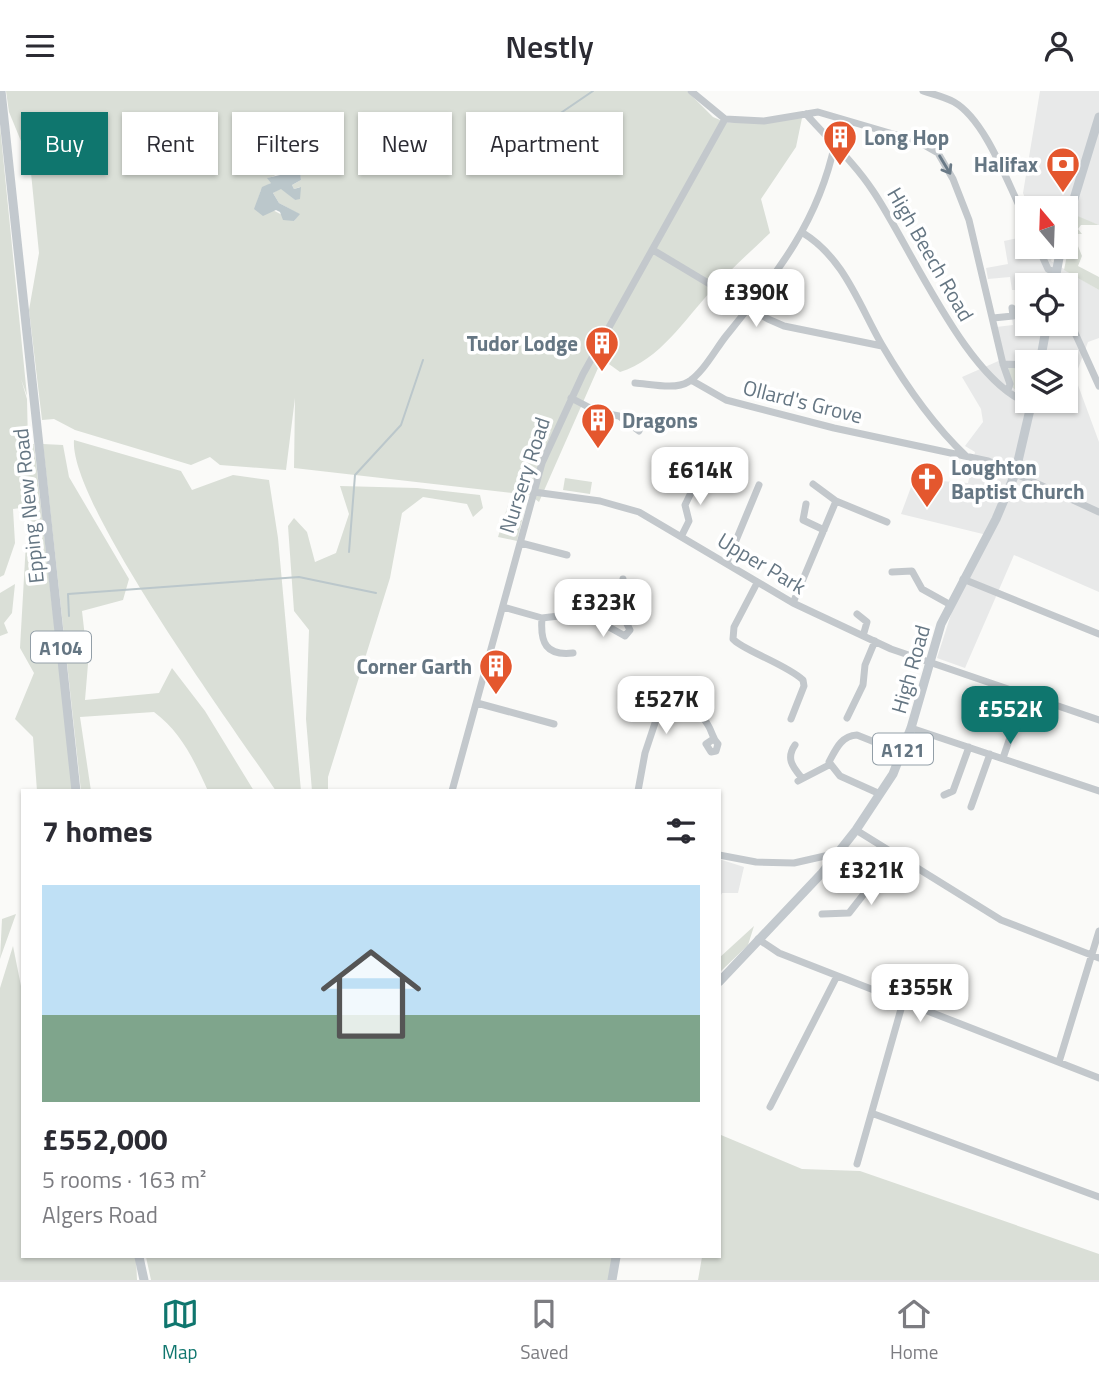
<!DOCTYPE html>
<html lang="en">
<head>
<meta charset="utf-8">
<style>
  body { margin:0; font-family:"Titillium Web",sans-serif; background:#f7f7f7; color:#2b2b33; height:100vh; display:flex; flex-direction:column; font-size:26px; white-space:nowrap }
  * { box-sizing:border-box; margin:0 }
  p { font-size:23px; color:#7c7c81 }
  .icon { flex:none; width:38px; height:38px; fill:none; stroke:currentColor; stroke-width:2; stroke-linecap:round; stroke-linejoin:round }
  .map { position:relative; flex:1; overflow:hidden }
  .panel { position:absolute; left:21px; top:698px; width:700px; height:469px; display:flex; flex-direction:column; background:#fff; border-radius:0px; box-shadow:0 2px 5px #0004 }
  .panel>* { flex:none }
  .banner { position:absolute; left:21px; top:21px; width:700px; height:63px; display:flex; gap:14px }
  .needle { width:46px; rotate:341deg }
  .fabs { position:absolute; left:1015px; top:105px; display:grid; gap:14px }
  .fabs a { display:grid; place-items:center; width:63px; height:63px; border-radius:0px; background:#fff; box-shadow:0 2px 5px #0004; font-size:35px }
  .price { position:absolute; translate:-50% -60px; padding:0 16px; border-radius:14px; background:#fff; color:#222; font-size:23px; line-height:46px; filter:drop-shadow(0 2px 4px #0008) }
  .price::after { content:''; position:absolute; left:50%; top:42px; width:21px; height:16px; margin-left:-10px; background:inherit; clip-path:polygon(0 0,100% 0,50% 100%) }
  .price.active { background:#0f766e; color:#fff }
  ul { padding:0; list-style:none }
  li { display:grid; align-content:center; gap:14px; height:371px; padding:0 21px }
  li+li { border-top:2px solid #e1e1e2 }
  li span { display:grid; place-items:center; height:217px; border-radius:0px; color:#555 }
  li>.icon { margin-inline-start:auto }
  span .icon { width:126px; height:126px; fill:#fffc; stroke-width:1 }
  li b { font-size:30px }
  h2 { display:flex; justify-content:space-between; align-items:center; height:84px; padding:0 21px; font-size:30px }
  .chip { padding:0 24px; border-radius:0px; background:#fff; box-shadow:0 2px 5px #0004; font-size:24px; line-height:63px }
  .chip.active { background:#0f766e; color:#fff }
  header { display:flex; justify-content:space-between; align-items:center; height:91px; padding:0 21px; background:#fff; font-size:32px; font-weight:600 }
  .dock { display:flex; justify-content:space-around; align-items:center; height:98px; border-top:2px solid #e1e1e2; background:#fff; font-size:19px; color:#7c7c81 }
  .dock a { display:grid; justify-items:center; gap:4px }
  .dock .active { color:#0f766e }
  .map>svg:first-child { display:block }
  .built { fill:#e8e9e9; fill-rule:evenodd }
  .green { fill:#dadfd7; fill-rule:evenodd }
  .water { fill:#bbc7cb }
  .lines { fill:none; stroke-linecap:round; stroke-linejoin:round }
  .stream { stroke:#bbc7cb; stroke-width:2 }
  .minor { stroke:#c3c8cc; stroke-width:7 }
  .major { stroke:#c3c9ce; stroke-width:9 }
  .oneway { stroke:#6a7a87 }
  .labels { text-anchor:middle; dominant-baseline:central; stroke-width:7; stroke-linejoin:round; paint-order:stroke }
  .shield { fill:#fff; stroke:#939fa8; stroke-width:2 }
  .shield-label { font-size:19px; font-weight:bold; fill:#657683 }
  .poi-label { font-size:21px; font-weight:bold; fill:#657683; stroke:#fff; text-anchor:start }
  .street-label { font-size:21px; fill:#657683; stroke:#fff }
</style>
</head>
<body>
<header><svg class="icon" aria-label="menu" viewBox="0 0 24 24"><path d="M4 6h16M4 12h16M4 18h16"/></svg>Nestly<svg class="icon" aria-label="person" viewBox="0 0 24 24"><circle cx="12" cy="8" r="4"/><path d="M4 21q1-7 8-7t8 7"/></svg></header>
<div class="map">
<svg width="1099" height="1189" viewBox="0 0 1099 1189">
  <rect width="100%" height="100%" fill="#fafaf8"/>
  <path class="built" d="M1040,0H1099V134L1066,122V117H1029L1023,102Z
    M1027,145V156H1055L1051,170L1099,199V247L1088,251L1075,286L1099,351V501L1014,464L965,577L937,567L953,517L991,445L901,423L914,388L968,392L975,361L965,355L983,331L981,318L962,286L1003,268L996,236L1013,234L1012,227L1017,226L1016,199H1012L1010,186L988,188L986,177L1008,173L1004,150ZM1027,194H1066V233H1027ZM1027,271H1066V310H1027Z
    M719,768L744,776L738,802H722L719,808Z"/>
  <path class="green" d="M6,0H687L713,26L727,32L802,27L796,56L761,108L770,142C750,161 730,179 712,199C684,229 660,269 620,281L602,268L539,411L530,404L294,377L295,307L286,379L220,374L210,366L191,374L75,339L54,328L42,329L29,219L39,162L30,72L9,21ZM320,49L300,71L301,89L292,94L294,98L300,96L295,109L281,97L273,102L279,112L299,123L294,130L257,111L261,99L272,91L268,87C283,84 304,60 320,49Z
    M0,35L27,305L21,288L27,308L28,353H34L73,700H37L33,646L15,628L34,582L20,557L28,416L13,418L15,452L4,484L0,486Z
    M1075,124L1099,134H1081L1078,138L1082,143H1077L1076,150L1082,165L1078,175L1099,186V199L1064,179Z
    M1008,275L1027,278V304L1024,306L1012,296Z
    M74,349L181,380L192,399L233,384L269,389L278,447L301,700H276C234,637 69,412 74,349Z
    M43,353L63,354L69,386L129,488L123,509L82,520L88,573L85,609L159,602L172,577L205,620L254,700H208C194,669 181,641 154,621L80,626L91,700H81Z
    M565,387L592,391L590,403L563,399Z
    M340,395L417,397L480,404L483,417L473,426L467,413L423,406L402,422L390,487L328,686V700H312L306,628L309,539L294,520L288,435L294,427L307,441L315,471L336,462L349,423Z
    M508,414L525,417L517,450L498,446Z
    M15,493L12,522L4,532L8,542L0,545V502Z
    M16,823L1,865L0,868L2,828Z
    M754,835L748,854L719,882V867Z
    M13,855L23,905V1166H136L137,1189H0V897Z
    M721,1044L802,1078L860,1080L1099,1163V1189H698L702,1166H719Z
    M146,1166H614L609,1189H151Z"/>
  <path class="water" d="M320,49L319,58C301,63 300,72 301,89L292,94L294,98L301,96L300,108L295,109L281,98L273,102L279,112L300,123L294,130L283,129L280,121L276,119L263,125L254,118L262,96L271,92L267,87L280,84L274,74L281,65H296L301,52Z"/>
  <g class="lines">
    <path class="stream" d="M546,32L593,0
      M349,461L355,384L401,334L423,269
      M69,525L68,503L299,486L376,502"/>
    <path class="minor" d="M691,0L725,28L764,30L818,21L917,50L938,62L953,88L969,129L1003,273L1010,293L1008,299
      M923,0C933,3 945,6 954,11C987,30 1009,97 1027,131
      M806,23C829,49 854,71 873,100C910,154 968,294 1031,313
      M803,142C844,167 859,214 882,254C906,295 932,333 966,365
      M1038,156L1048,178L1056,182
      M653,159L768,228L784,235L882,255
      M1066,222L1099,295
      M993,227L1013,225L1012,217
      M1003,273L1027,274
      M691,289L726,309L834,337L988,370L1099,421
      M635,292C650,293 676,299 688,291C703,282 715,259 726,245C776,183 818,133 835,52
      M571,307L598,321L619,325L639,340
      M813,393L836,410
      M534,401L600,410L639,421L793,512L891,558L1099,629
      M806,413L803,429L824,439
      M682,444L689,430L685,414L703,377
      M521,452L567,464
      M727,471L759,394
      M892,481L912,480L922,498L949,513
      M963,488L1099,543
      M757,492L734,536L733,548C742,559 786,573 803,589L804,595L791,628
      M793,512L836,410L887,431
      M503,516L542,527L584,522L625,545L630,539L621,521L623,488
      M857,523L867,531L863,545
      M542,527C540,552 546,565 573,562
      M477,612L554,633
      M847,627L863,594L865,574L875,550
      M998,630L1014,635L1003,667
      M911,637L1099,700
      M795,654C786,667 792,675 801,686
      M798,690L829,674
      M452,700L542,372L583,283L725,28
      M638,700L645,662L662,611C678,609 701,620 708,634C713,642 712,647 718,653L716,660L711,661L706,653L712,649
      M880,703L840,685L829,671C836,658 841,645 857,644L902,662
      M944,704L953,700L969,656
      M971,716L990,663
      M856,739L1001,829L1099,867
      M719,764L756,771L794,772L838,762
      M822,823L849,822L867,799L889,760
      M758,848L779,862L1099,987
      M1059,971L1099,840
      M770,1016L837,885
      M874,1023L1099,1106
      M857,1073L903,911"/>
    <path class="major" d="M1,0L76,700
      M1066,134L1099,26
      M1054,194L1061,156
      M1040,271L1047,233
      M719,891L822,782L856,739L893,683L911,637L941,533L996,428L1015,383L1032,310
      M139,1166L144,1189
      M612,1189L616,1166"/>
  </g>
  <defs><path id="oneway-shaft" d="M-6 0H5M1.5-3L5.5 0L1.5 3" fill="none" stroke-width="1.6" stroke-linecap="round" stroke-linejoin="round" transform="scale(1.75)"/></defs>
  <use class="oneway" href="#oneway-shaft" transform="translate(945 74) rotate(59)"/>
  <defs>
    <g id="building-pin" transform="scale(1.75)"><path d="M0 17L-7.5 6A9.5 9.5 0 1 1 7.5 6Z" fill="#e4572e" stroke="#fff"/><path d="M-4-6H4V6H1V3H-1V6H-4ZM-2.5-4.3h1.7v1.8h-1.7ZM.8-4.3h1.7v1.8H.8ZM-2.5-1h1.7V.8h-1.7ZM.8-1h1.7V.8H.8Z" fill="#fff"/></g>
    <g id="bank-pin" transform="scale(1.75)"><path d="M0 17L-7.5 6A9.5 9.5 0 1 1 7.5 6Z" fill="#e4572e" stroke="#fff"/><path d="M-6-4H6V4H-6ZM0-2.3a2.3 2.3 0 1 0 0 4.6a2.3 2.3 0 1 0 0-4.6Z" fill="#fff"/></g>
    <g id="church-pin" transform="scale(1.75)"><path d="M0 17L-7.5 6A9.5 9.5 0 1 1 7.5 6Z" fill="#e4572e" stroke="#fff"/><path d="M-1.2-6h2.4v3.5h3.3v2.4h-3.3V6h-2.4V-.1h-3.3v-2.4h3.3Z" fill="#fff"/></g>
  </defs>
  <g fill-rule="evenodd">
    <use href="#building-pin" x="840" y="46"/>
    <use href="#bank-pin" x="1063" y="73"/>
    <use href="#building-pin" x="602" y="252"/>
    <use href="#building-pin" x="598" y="329"/>
    <use href="#church-pin" x="927" y="388"/>
    <use href="#building-pin" x="496" y="575"/>
  </g>
  <g class="labels">
    <g class="shield">
      <rect x="31" y="540.5" width="60" height="31" rx="5"/>
      <rect x="873" y="642.5" width="60" height="31" rx="5"/>
    </g>
    <g class="shield-label">
      <text x="61" y="556">A104</text>
      <text x="903" y="658">A121</text>
    </g>
    <g class="poi-label">
      <text x="864" y="46">Long Hop</text>
      <text x="1038" y="73" text-anchor="end">Halifax</text>
      <text x="578" y="252" text-anchor="end">Tudor Lodge</text>
      <text x="622" y="329">Dragons</text>
      <text x="951" y="376">Loughton<tspan x="951" dy="24">Baptist Church</tspan></text>
      <text x="472" y="575" text-anchor="end">Corner Garth</text>
    </g>
    <g class="street-label">
      <text transform="translate(931 163) rotate(60)">High Beech Road</text>
      <text transform="translate(803 310) rotate(14)">Ollard's Grove</text>
      <text transform="translate(524 384) rotate(-72)">Nursery Road</text>
      <text transform="translate(28 415) rotate(-96)">Epping New Road</text>
      <text transform="translate(762 472) rotate(31)">Upper Park</text>
      <text transform="translate(910 578) rotate(-74)">High Road</text>
    </g>
  </g>
</svg>
<div class="fabs">
<a><svg class="needle" viewBox="-14 -14 28 28"><path d="M0-13l5 13h-10z" fill="#e53935"/><path d="M0 13l5-13h-10z" fill="#7c7c81"/></svg></a>
<a><svg class="icon" aria-label="locate" viewBox="0 0 24 24"><circle cx="12" cy="12" r="6"/><path d="M12 2v4M12 18v4M2 12h4M18 12h4"/></svg></a>
<a><svg class="icon" aria-label="layers" viewBox="0 0 24 24"><path d="M12 4l9 5-9 5-9-5zM3 14l9 5 9-5"/></svg></a>
</div>
<b class="price" style="left:756px;top:238px">£390K</b>
<b class="price" style="left:700px;top:416px">£614K</b>
<b class="price" style="left:603px;top:548px">£323K</b>
<b class="price" style="left:666px;top:645px">£527K</b>
<b class="price active" style="left:1010px;top:655px">£552K</b>
<b class="price" style="left:871px;top:816px">£321K</b>
<b class="price" style="left:920px;top:933px">£355K</b>
<div class="banner">
<a class="chip active">Buy</a>
<a class="chip">Rent</a>
<a class="chip">Filters</a>
<a class="chip">New</a>
<a class="chip">Apartment</a>
</div>
<section class="panel">
<h2>7 homes<svg class="icon" aria-label="filters" viewBox="0 0 24 24"><path d="M4 7h16M4 17h16"/><circle cx="9" cy="7" r="2"/><circle cx="15" cy="17" r="2"/></svg></h2>
<ul>
<li><span style="background:linear-gradient(#bfe0f5 60%,#7fa58c 0)"><svg class="icon" aria-label="home" viewBox="0 0 24 24"><path d="M3 11l9-7 9 7M6 9v11h12V9"/></svg></span><div><b>£552,000</b><p>5 rooms · 163 m²</p><p>Algers Road</p></div></li>
</ul>
</section>
</div>
<nav class="dock">
<a class="active"><svg class="icon" aria-label="map" viewBox="0 0 24 24"><path d="M3 6l6-2 6 2 6-2v14l-6 2-6-2-6 2zM9 4v14M15 6v14"/></svg>Map</a>
<a><svg class="icon" aria-label="saved" viewBox="0 0 24 24"><path d="M7 4h10v16l-5-4-5 4z"/></svg>Saved</a>
<a><svg class="icon" aria-label="home" viewBox="0 0 24 24"><path d="M3 11l9-7 9 7M6 9v11h12V9"/></svg>Home</a>
</nav>
</body>
</html>
